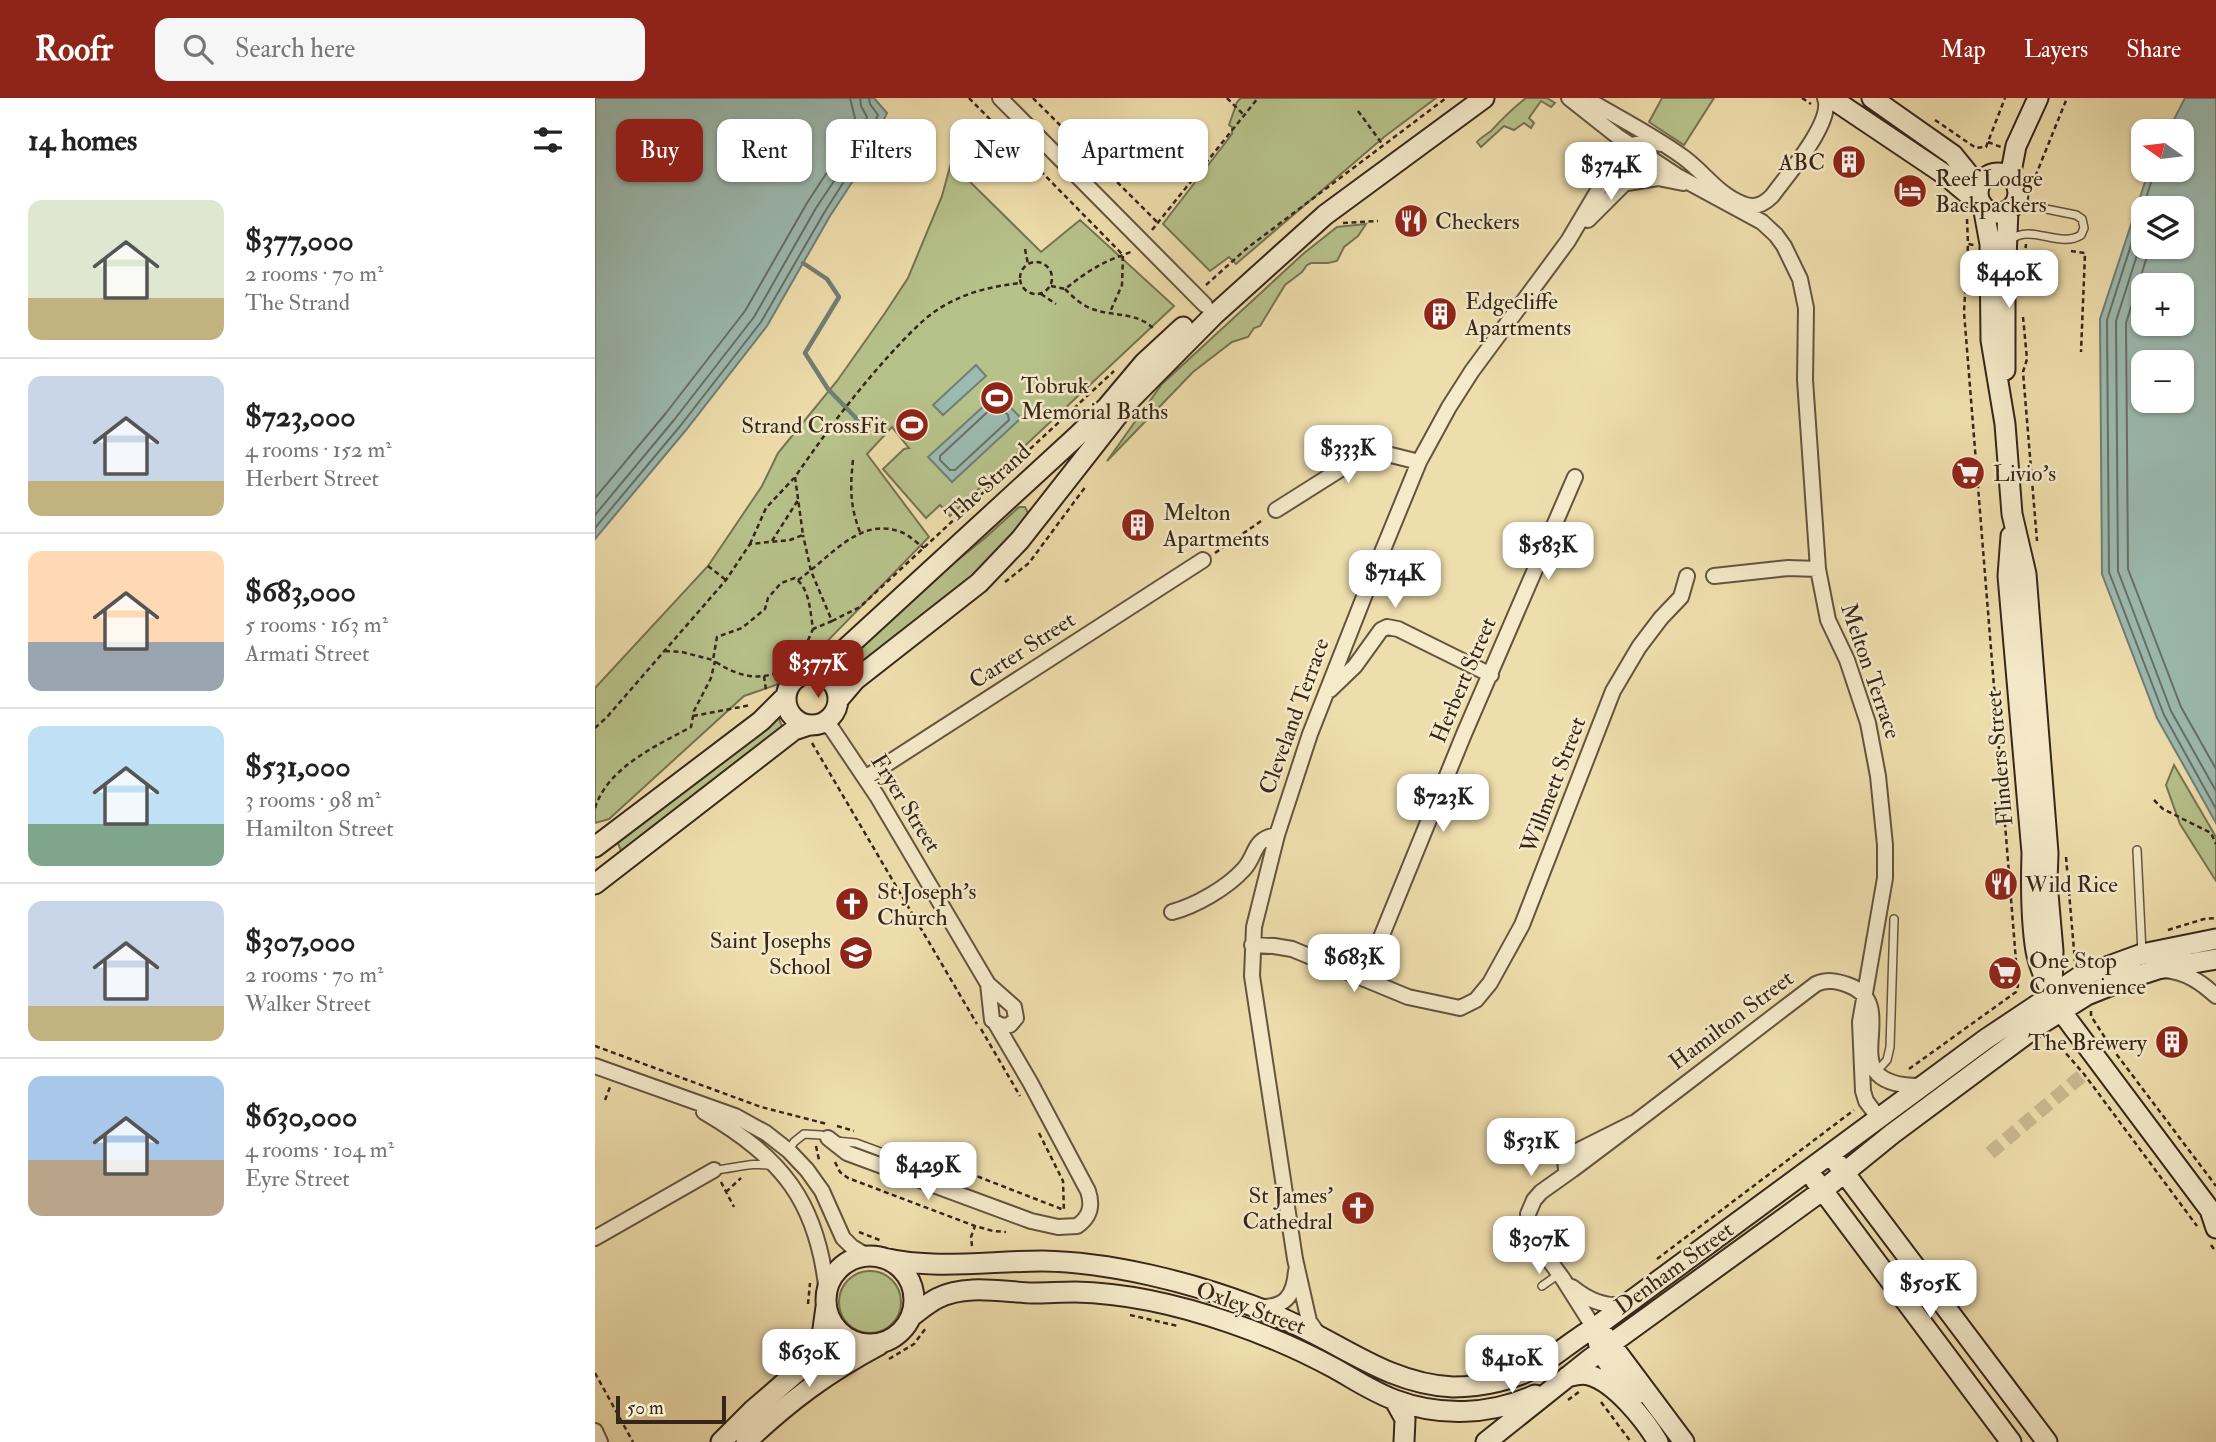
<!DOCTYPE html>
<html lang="en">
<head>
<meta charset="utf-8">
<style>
  body { margin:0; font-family:"IM FELL Double Pica",serif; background:#f6f6f6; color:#222; height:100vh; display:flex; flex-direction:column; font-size:26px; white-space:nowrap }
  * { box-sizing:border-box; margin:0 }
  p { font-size:23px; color:#767676 }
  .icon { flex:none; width:38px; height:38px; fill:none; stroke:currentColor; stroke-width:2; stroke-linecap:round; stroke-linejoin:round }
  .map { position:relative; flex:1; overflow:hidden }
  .panel { display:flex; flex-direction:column; background:#fff; width:595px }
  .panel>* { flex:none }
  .top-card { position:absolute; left:21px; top:21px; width:665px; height:63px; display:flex; gap:14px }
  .needle { width:46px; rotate:284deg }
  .buttons { position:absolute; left:1536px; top:21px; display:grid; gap:14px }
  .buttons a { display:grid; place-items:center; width:63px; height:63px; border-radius:14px; background:#fff; box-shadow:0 2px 5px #0004; font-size:35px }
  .scale { position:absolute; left:21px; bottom:18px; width:110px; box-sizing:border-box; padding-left:7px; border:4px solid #36261a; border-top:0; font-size:19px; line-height:24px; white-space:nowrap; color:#36261a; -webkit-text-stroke:5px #f5eaca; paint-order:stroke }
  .price { position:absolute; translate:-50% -60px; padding:0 16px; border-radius:14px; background:#fff; color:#222; font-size:23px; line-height:46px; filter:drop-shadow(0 2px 4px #0008) }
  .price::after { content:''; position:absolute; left:50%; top:42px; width:21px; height:16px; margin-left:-10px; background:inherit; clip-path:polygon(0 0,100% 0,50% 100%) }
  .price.current { background:#8f2418; color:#fff }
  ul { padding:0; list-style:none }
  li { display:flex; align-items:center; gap:21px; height:175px; padding:0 28px }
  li+li { border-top:2px solid #e0e0e0 }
  li span { display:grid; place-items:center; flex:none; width:196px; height:140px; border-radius:14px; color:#555 }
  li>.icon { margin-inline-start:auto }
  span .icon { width:84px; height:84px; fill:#fffc; stroke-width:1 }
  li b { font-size:30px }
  h2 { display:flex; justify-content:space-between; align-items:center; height:84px; padding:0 28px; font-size:30px }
  .chip { padding:0 24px; border-radius:14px; background:#fff; box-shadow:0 2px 5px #0004; font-size:24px; line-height:63px }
  .chip.current { background:#8f2418; color:#fff }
  header { display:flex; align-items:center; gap:42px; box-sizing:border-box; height:98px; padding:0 35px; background:#8f2418; color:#fff }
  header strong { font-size:33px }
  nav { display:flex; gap:38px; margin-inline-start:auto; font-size:24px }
  .search { width:490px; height:63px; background:#f6f6f6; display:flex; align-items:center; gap:18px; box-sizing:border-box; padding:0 24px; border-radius:14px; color:#767676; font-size:26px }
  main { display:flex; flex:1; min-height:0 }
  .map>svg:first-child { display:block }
  .green { fill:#b7c28b; stroke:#767452; stroke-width:2 }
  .water { fill:#9cbbb2; stroke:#737f75; stroke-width:2; fill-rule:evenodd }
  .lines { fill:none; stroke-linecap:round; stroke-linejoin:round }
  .shore { stroke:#697066; stroke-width:2 }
  .stream { stroke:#737f75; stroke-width:4.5 }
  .street-tunnel { stroke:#cab990; stroke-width:14; stroke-dasharray:14 7; stroke-linecap:butt }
  .lane-casing { stroke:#64543f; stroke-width:10 }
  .street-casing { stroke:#64543f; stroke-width:18 }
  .secondary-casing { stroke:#36261a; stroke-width:23 }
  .path { stroke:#36261a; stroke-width:2.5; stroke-dasharray:5 3.5; stroke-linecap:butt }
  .lane { stroke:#f5eaca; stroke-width:7 }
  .street { stroke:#f5eaca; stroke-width:14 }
  .secondary { stroke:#f5eaca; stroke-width:19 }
  .labels { text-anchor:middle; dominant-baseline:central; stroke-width:5; stroke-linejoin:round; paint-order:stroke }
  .poi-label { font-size:23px; fill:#36261a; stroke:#f5eaca; text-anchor:start }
  .street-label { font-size:23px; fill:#36261a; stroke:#f5eaca }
</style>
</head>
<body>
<header>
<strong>Roofr</strong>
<div class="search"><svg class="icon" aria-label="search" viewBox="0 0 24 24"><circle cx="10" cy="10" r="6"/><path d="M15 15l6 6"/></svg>Search here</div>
<nav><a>Map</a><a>Layers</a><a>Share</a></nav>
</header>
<main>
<section class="panel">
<h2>14 homes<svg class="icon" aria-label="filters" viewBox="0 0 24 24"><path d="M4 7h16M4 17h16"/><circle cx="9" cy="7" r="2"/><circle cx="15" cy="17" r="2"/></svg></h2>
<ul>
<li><span style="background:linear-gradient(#dfe7d0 70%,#c2b280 0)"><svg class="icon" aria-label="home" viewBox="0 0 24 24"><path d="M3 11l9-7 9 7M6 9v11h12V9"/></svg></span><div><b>$377,000</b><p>2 rooms · 70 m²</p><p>The Strand</p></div></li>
<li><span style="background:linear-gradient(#c9d6e8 75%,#c2b280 0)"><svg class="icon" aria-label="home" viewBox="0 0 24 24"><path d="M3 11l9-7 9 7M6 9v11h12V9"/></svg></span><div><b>$723,000</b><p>4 rooms · 152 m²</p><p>Herbert Street</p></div></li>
<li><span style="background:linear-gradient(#ffd9b3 65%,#9aa5b1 0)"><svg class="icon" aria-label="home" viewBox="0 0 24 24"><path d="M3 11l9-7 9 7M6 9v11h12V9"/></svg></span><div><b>$683,000</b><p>5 rooms · 163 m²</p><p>Armati Street</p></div></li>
<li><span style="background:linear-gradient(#bfe0f5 70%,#7fa58c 0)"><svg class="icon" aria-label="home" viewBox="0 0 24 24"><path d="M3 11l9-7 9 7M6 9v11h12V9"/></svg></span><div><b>$531,000</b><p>3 rooms · 98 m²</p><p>Hamilton Street</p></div></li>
<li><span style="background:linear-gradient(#c9d6e8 75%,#c2b280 0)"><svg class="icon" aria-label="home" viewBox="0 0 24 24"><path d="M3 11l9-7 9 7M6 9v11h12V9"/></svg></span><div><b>$307,000</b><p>2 rooms · 70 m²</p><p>Walker Street</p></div></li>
<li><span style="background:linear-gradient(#a9c7e8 60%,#b9a48a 0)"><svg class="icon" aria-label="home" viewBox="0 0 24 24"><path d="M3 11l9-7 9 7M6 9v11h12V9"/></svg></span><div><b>$630,000</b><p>4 rooms · 104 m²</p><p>Eyre Street</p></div></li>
</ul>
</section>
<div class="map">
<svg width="1621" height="1344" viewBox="0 0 1621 1344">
  <rect width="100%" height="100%" fill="#efdead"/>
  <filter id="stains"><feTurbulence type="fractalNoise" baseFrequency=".00286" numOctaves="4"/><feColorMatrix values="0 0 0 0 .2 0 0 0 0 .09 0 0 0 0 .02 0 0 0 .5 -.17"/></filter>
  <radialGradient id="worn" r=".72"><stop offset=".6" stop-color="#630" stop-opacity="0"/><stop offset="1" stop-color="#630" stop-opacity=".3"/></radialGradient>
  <path class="green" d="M646,0H841L789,39L641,166L634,159L615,173L568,126L637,36V29L634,27L642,4Z
    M931,0H952L960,5L956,9L946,3L934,20L939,25L936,30L929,25L919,32L909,28L886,49L882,44C886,39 891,37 896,33C907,21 918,10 931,0Z
    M1067,0H1119L1089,47L1054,24Z
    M356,65L446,154L485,122L579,208L355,418L345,407L331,420L288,371L309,351L314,350L297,329L272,356L334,439L213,563L196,572L181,587L149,598L14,721L0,725V590L113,468L167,388L183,355L242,283L290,215L313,180L347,98Z
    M771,126L763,138L749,149L742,163L733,165H716L712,167L707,174L690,187L665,228L659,230L653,239L637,244L598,274L512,363L567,286L708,156L742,129Z
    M424,409H430L434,417L395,466L253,579L246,567L324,493L390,440Z
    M180,620L184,621L188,631L27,755L22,743Z
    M1579,667L1621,739V783L1585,726L1571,687Z
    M244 1204a31 31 0 1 1 62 0a31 31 0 1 1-62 0Z"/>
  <path class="water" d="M0,0H279L292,15L267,69L235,118L172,228L91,332L0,441Z
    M1590,0H1621V725L1562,620L1507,476L1505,221L1554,72H1587V33H1573ZM1549,110H1587V149H1549ZM1549,187H1587V226H1549ZM1549,264H1587V303H1549Z
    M381,267L391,278L348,317L338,307Z
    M402,296L426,320L357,384L333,359Z"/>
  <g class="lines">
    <path class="shore" d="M1560,72L1512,222L1514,474L1569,617L1621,711
      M1549,135L1521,223L1523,473L1576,613L1621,693
      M1555,149L1531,225L1533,471L1586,609L1621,671
      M400,307L404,308L413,317L414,322L360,372H355L345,362V358Z
      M0,400L71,315L150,213L212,105L244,56L260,20L255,0
      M0,417L79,322L159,219L221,110L253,62L272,19L266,8L265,0
      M0,430L86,327L166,224L229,115L260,66L283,17L275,6L274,0"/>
    <path class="stream" d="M208,165L232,181L244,199L210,255L233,291L260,319L270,334"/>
    <path class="street-tunnel" d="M1395,1055L1489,976"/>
    <g class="lane-casing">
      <path id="lane" d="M1415,142C1437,125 1464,151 1486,137L1489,130L1487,121L1481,117L1431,107L1425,103L1422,93
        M1542,752L1547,855
        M1281,974L1292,962L1295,949L1299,821
        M194,1052L199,1044L209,1036L226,1037L241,1043L261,1045L329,1070L344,1086
        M119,1072C139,1071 158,1063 177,1068
        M947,1188L964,1176"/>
    </g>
    <g class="street-casing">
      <path id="street" d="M405,0L610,207
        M974,0L1022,38L1084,79L1167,124L1181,137L1189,148L1205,181L1211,210L1210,282L1223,471L1233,522L1252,562L1273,625L1283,678L1290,747V780L1265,924L1268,993L1271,1003L1283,1019
        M990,0C1022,19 1058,37 1088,59C1109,74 1123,97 1148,106C1160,111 1169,106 1177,98C1192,77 1239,24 1230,0
        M1032,85L1063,80L1088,85
        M993,122L1045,70L1052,50
        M681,412L776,352L824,364
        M1119,478L1193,470L1223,471
        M735,592L760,568L786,532L792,529L803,531L896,577
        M229,624L237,631L282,698L393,886L419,909L421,920L415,927L406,928L397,922L393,886
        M270,680L608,462
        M577,814C600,808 632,790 649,771C662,757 657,741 682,737
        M657,847L679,848L697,851L813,899L865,910L881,902L895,885L927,827L1018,593L1044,549L1066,520L1086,499L1092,478
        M1570,872C1591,874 1606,884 1621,898
        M769,881L869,636L980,379
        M0,968L140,1018L171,1035L194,1053L212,1072L227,1093L248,1140L257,1149L272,1158
        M109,1014C187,1060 223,1103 232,1196
        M1038,1025L976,1056L970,1063L971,1071L977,1072C1059,1011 1139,948 1221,886C1232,881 1242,883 1253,887C1312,908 1229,989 1327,988
        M233,1040L252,1055L436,1123L463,1129L482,1128C495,1119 498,1108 493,1093L435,984L401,926
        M977,1072L946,1094L939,1102L933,1116L934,1124L940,1143L968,1181L999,1230
        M0,1140L119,1072
        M977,1189C993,1202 1009,1209 1030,1207
        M664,1209C690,1210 699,1198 701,1173
        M723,1236L714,1223L700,1161L657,878L659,829L682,737L715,636L776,481L824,364L854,309L877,273L973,143L1005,89L1035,48L1051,43L1067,46
        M0,1333L5,1344"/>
    </g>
    <g class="secondary-casing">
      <path id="secondary" d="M1236,0L1349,76L1386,107
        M1277,0L1358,57L1384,89
        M1383 95a20 20 0 1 1 40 0a20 20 0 1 1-40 0Z
        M1415,79L1421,48L1443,0
        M1388,108L1395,146L1396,242L1410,326L1417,416L1431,476L1453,755L1452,784L1458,853L1457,897
        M1410,272V185L1413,112
        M1416,438L1413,478L1437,755C1436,787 1436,822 1441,853C1445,873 1456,895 1466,913L1615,1112L1621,1130
        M191 601a26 26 0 1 1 52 0a26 26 0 1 1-52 0Z
        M211,575L227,568L248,553L481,339L512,309L549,265L588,229
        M243,602L260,582L384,485L425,442L534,303L619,217L730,117L889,0
        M0,749L166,623L191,598
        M0,786L199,632L214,627
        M1242,1065L1452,1344
        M1220,1082L1416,1344
        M231 1202a44 44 0 1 1 88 0a44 44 0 1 1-88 0Z
        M288,1160C340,1172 394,1163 447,1163C515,1164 595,1184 658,1208C684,1218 711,1231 735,1244C775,1266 812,1287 858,1289C887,1289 920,1282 945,1267C964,1255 982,1239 1002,1228L1391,941L1484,879L1547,856L1621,841
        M317,1218C325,1212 333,1205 343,1200C371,1186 407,1194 438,1195C452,1195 466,1194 480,1194C533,1195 587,1208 636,1225C671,1237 706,1252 739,1270C759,1281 778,1294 800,1302C845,1319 896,1317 940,1297
        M1009,1237L1089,1344
        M1003,1243L1005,1253L1038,1300
        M972,1279C980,1277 986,1275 994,1277C1020,1284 1050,1322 1063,1344
        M800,1303L810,1321L809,1344
        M126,1344L158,1312L203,1273L217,1259L227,1238L231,1209
        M151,1344C193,1304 233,1274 284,1247
        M891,1344L995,1261L1228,1092L1297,1036L1441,929L1492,897L1532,881L1563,871L1621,861"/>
    </g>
    <path class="path" d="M374,0L528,157L527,187L515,214
      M438,0L562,124
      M632,0L649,17
      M1207,0L1216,6
      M763,13L788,47
      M1340,22L1381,50L1391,49L1410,0
      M1393,44L1406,49
      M1434,94L1472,0
      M1372,121L1373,146L1379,147
      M748,125L783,123
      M557,132L663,0
      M430,151L433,166
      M1476,153L1490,155L1486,254
      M425 180a16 16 0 1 1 32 0a16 16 0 1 1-32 0Z
      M1429,167L1431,146
      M611,187L651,151L851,0
      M456,188L470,191C494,172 507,164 536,154
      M470,191C478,199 486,207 497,211C519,219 542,213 560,232
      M446,196L461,206
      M1428,219L1432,261L1428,274L1442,443
      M258,362C255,390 255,408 265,434
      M177,443L203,402
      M155,446L171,410L199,380
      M620,455L669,421
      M113,468L131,482
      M203,482C235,460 264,418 306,434C314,437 322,445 329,450
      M410,484L434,465L491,388
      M237,523L265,509L519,273
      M70,553L87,554L118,562L122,539L147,530L170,511L173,500L186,485L200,480C215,491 215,513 218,531L237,523L216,473L208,437
      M206,558L218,531
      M121,564C145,580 171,585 195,567
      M169,578L171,592
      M98,618L156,607
      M0,630L12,619L131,482L155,446L195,442L208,437L200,379C231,334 263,291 300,251C317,233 335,213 358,203C379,192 402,188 425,185
      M217,645L382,926
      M1559,702L1568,711L1616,735L1621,746
      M0,710C13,669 61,648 96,629L99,613L116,580L120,563
      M1471,759L1480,864
      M1573,832L1609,821L1621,820
      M1496,913V918L1516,949L1621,1088
      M386,931L425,998
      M1451,942L1461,944L1489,976L1602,1128
      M0,948L166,1009L232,1026
      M1314,971L1421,894L1423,888L1369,214L1373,146
      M10,1002L15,989
      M242,1028L259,1033
      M444,1035L468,1083L469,1114
      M221,1048L224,1062
      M335,1060L469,1112
      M240,1064L245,1074L253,1080L380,1128L398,1133L411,1134
      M126,1084L139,1109
      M131,1094L146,1080
      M264,1134L287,1143
      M1616,1147L1621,1154
      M377,1148L376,1139L380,1128
      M1062,1161L1259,1012
      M213,1206L215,1185
      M535,1217L583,1228
      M294,1261L319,1246L331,1230
      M0,1275L38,1344
      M973,1302L985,1293
      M1006,1304L1036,1344"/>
    <use href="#lane" class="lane"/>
    <use href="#street" class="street"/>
    <use href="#secondary" class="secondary"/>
  </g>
  <defs>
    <g id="building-disc" transform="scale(1.75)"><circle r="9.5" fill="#8f2418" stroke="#f5eaca"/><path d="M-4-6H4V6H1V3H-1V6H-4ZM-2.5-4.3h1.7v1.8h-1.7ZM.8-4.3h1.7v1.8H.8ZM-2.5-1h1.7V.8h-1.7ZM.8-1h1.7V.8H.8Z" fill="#fff"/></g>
    <g id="hotel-disc" transform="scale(1.75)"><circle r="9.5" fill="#8f2418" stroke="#f5eaca"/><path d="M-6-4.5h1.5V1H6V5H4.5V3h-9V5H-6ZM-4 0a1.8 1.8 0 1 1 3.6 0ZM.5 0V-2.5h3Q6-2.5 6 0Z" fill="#fff"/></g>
    <g id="restaurant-disc" transform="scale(1.75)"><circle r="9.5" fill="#8f2418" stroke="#f5eaca"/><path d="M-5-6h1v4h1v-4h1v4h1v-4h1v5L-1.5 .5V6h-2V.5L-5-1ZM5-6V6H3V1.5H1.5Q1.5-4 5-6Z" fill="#fff"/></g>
    <g id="stadium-disc" transform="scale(1.75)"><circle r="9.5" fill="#8f2418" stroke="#f5eaca"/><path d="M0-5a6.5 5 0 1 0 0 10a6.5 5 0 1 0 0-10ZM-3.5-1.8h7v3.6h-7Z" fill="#fff"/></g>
    <g id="supermarket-disc" transform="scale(1.75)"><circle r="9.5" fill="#8f2418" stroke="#f5eaca"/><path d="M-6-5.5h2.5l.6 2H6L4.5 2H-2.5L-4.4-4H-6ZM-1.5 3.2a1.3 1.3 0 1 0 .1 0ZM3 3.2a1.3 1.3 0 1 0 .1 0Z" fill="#fff"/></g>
    <g id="church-disc" transform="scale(1.75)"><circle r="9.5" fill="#8f2418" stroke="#f5eaca"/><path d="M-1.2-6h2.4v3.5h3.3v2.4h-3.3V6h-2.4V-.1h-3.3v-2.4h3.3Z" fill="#fff"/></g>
    <g id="school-disc" transform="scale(1.75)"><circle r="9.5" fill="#8f2418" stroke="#f5eaca"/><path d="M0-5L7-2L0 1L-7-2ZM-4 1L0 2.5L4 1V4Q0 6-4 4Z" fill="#fff"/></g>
  </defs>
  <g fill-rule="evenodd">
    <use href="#building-disc" x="1254" y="64"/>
    <use href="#hotel-disc" x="1315" y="93"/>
    <use href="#restaurant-disc" x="816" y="123"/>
    <use href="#building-disc" x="845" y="216"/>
    <use href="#stadium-disc" x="402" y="300"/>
    <use href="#stadium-disc" x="317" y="327"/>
    <use href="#supermarket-disc" x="1373" y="375"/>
    <use href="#building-disc" x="543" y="427"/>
    <use href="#restaurant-disc" x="1406" y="786"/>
    <use href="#church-disc" x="257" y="806"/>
    <use href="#school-disc" x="261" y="855"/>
    <use href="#supermarket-disc" x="1410" y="875"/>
    <use href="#building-disc" x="1577" y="944"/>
    <use href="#church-disc" x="763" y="1110"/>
  </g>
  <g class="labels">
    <g class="poi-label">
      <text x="1230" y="64" text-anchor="end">ABC</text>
      <text x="1340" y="80">Reef Lodge<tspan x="1340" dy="26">Backpackers</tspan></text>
      <text x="840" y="123">Checkers</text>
      <text x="870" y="203">Edgecliffe<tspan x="870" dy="26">Apartments</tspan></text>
      <text x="426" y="287">Tobruk<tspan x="426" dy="26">Memorial Baths</tspan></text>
      <text x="292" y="327" text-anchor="end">Strand CrossFit</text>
      <text x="1398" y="375">Livio's</text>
      <text x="568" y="414">Melton<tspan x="568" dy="26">Apartments</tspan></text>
      <text x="1430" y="786">Wild Rice</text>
      <text x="282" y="793">St Joseph's<tspan x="282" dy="26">Church</tspan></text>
      <text x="236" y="842" text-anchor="end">Saint Josephs<tspan x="236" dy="26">School</tspan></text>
      <text x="1434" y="862">One Stop<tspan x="1434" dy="26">Convenience</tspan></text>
      <text x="1552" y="944" text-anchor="end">The Brewery</text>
      <text x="738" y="1097" text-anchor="end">St James'<tspan x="738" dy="26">Cathedral</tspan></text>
    </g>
    <g class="street-label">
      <text transform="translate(393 385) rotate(-42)">The Strand</text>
      <text transform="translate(427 552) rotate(-33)">Carter Street</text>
      <text transform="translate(1276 573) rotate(71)">Melton Terrace</text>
      <text transform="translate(868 582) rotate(-67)">Herbert Street</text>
      <text transform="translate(699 618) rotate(-70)">Cleveland Terrace</text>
      <text transform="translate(1404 660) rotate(-95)">Flinders Street</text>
      <text transform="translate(958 687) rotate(-69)">Willmett Street</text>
      <text transform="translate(311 705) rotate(58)">Fryer Street</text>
      <text transform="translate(1136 922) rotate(-37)">Hamilton Street</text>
      <text transform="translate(1079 1170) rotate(-36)">Denham Street</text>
      <text transform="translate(656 1210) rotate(20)">Oxley Street</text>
    </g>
  </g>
  <rect width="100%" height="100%" filter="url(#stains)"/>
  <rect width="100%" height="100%" fill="url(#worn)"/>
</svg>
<div class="buttons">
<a><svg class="needle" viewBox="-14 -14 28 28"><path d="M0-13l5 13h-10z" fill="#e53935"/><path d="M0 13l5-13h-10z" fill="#767676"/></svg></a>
<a><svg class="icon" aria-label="layers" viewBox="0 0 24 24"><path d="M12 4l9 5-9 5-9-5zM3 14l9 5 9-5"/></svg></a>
<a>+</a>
<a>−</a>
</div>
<div class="scale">50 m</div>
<b class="price" style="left:1016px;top:104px">$374K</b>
<b class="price" style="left:1414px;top:212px">$440K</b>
<b class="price" style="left:753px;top:387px">$333K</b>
<b class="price" style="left:953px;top:484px">$583K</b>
<b class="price" style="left:800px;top:512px">$714K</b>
<b class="price current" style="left:223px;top:602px">$377K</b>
<b class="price" style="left:848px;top:736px">$723K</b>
<b class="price" style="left:759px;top:896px">$683K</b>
<b class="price" style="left:936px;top:1080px">$531K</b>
<b class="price" style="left:333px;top:1104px">$429K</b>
<b class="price" style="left:944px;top:1178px">$307K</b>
<b class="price" style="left:1335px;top:1222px">$505K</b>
<b class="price" style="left:214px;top:1291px">$630K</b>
<b class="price" style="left:917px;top:1297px">$410K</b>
<div class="top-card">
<a class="chip current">Buy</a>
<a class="chip">Rent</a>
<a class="chip">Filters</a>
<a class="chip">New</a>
<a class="chip">Apartment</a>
</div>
</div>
</main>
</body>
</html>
